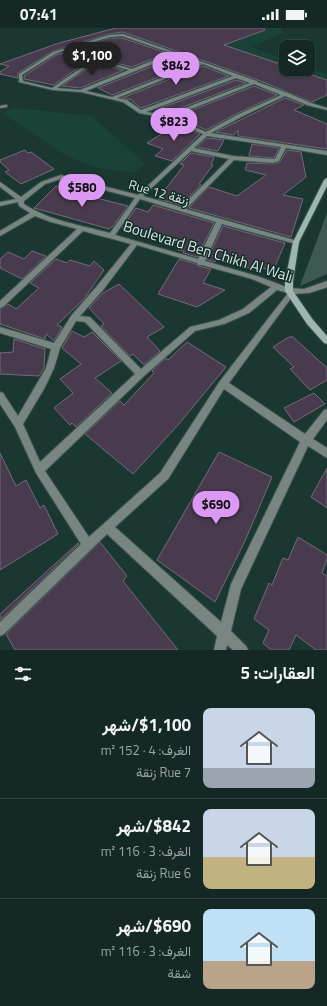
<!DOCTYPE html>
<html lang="ar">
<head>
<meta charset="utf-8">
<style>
  body { margin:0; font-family:"Titillium Web",Vazirmatn,sans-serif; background:#1d312d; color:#f1f3f6; direction:rtl; height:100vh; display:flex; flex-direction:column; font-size:15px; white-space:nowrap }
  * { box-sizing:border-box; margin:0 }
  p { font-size:13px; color:#9da6a7 }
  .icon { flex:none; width:22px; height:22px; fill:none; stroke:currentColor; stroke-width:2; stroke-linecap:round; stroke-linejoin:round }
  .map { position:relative; height:622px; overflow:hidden; direction:ltr }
  .drawer { display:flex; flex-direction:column; background:#142925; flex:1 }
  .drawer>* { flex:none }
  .controls { position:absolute; left:279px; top:12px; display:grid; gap:8px }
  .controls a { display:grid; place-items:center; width:36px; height:36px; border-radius:8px; background:#142925; box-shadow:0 1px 3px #0004,0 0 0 1px #334542; font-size:20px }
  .price { position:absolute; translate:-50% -34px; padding:0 9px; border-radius:14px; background:#dc99f4; color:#111; font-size:13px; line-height:26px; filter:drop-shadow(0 1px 2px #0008) }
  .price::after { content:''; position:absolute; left:50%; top:24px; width:12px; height:9px; margin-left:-6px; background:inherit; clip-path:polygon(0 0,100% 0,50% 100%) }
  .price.current { background:#222; color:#fff }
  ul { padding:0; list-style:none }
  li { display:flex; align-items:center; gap:12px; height:100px; padding:0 12px }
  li+li { border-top:1px solid #334542 }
  li span { display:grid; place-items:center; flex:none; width:112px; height:80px; border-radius:8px; color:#555 }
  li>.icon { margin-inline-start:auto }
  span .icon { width:48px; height:48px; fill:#fffc; stroke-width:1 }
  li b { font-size:17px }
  h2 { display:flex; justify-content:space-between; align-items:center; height:48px; padding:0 12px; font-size:17px }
  .status { display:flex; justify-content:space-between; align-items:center; height:28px; padding:0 20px; background:#142925; direction:ltr }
  .status svg { height:11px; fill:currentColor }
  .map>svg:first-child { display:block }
  .built { fill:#1b4239 }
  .green { fill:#3d5a52 }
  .building { fill:#493b4e; stroke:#77687d }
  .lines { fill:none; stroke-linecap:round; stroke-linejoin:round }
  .street-casing { stroke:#39534d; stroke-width:2 }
  .secondary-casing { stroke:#39534d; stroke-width:2 }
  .street { fill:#788581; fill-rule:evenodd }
  .secondary { fill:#9fb5af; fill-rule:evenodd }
  .labels { text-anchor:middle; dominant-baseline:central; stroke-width:3; stroke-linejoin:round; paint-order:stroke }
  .far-street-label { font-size:13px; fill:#d6e6e2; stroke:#102d27 }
  .street-label { font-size:15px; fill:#d6e6e2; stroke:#102d27 }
</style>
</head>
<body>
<div class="status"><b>07:41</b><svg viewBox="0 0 49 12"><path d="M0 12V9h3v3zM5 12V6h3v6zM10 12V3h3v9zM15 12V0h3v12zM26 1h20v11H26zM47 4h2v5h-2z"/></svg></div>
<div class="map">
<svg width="327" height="622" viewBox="0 0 327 622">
  <rect width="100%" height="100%" fill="#1b3731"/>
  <path class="built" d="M123,0H282L283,5L251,19L286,32V41H308V40L327,46V65L307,77L112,3Z
    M14,80L92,88L145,136L135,144L117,143L100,140L68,129L2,85Z"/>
  <path class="green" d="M327,185V246L300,258Z"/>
  <path class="building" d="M116,0H264L265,2L224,17L286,38V41H294L327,52V67L312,74L258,52L123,4L109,6L53,23L18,45V50L0,46V44L9,38L0,36L59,15Z
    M110,10H122L167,25L132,39L104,32H92L71,22Z
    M63,25L85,35L54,57L24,51V48L56,27Z
    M175,29L195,35L112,67L98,60Z
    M93,37H104L124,42L80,60L62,58Z
    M203,38L229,48L141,80L133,74V72L122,70Z
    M236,52L246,55L170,84L161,80Z
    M254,58L277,67L238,85L206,102L177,88Z
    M285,70L304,77L294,82L327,96V121L238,108V102L234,107L216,104Z
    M177,96L200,106L172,133L155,128L163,121L147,115Z
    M207,110L224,112L218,123L197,119Z
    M252,116L279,120L274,130L249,128Z
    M25,122L28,125L31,124L54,141L21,156L5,144L9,142L0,134V132Z
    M287,122L301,124L306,149L283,167L303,171L291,209L189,180L209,159L237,168L266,147L245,142L247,135L273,136L280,134Z
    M191,125L214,129L211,137H213L199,156L201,157L181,177L158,171L184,137L180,136Z
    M56,158L74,162L73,164L128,178L113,198L109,201L34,180Z
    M153,177L214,195L197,229L183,225L184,223L178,222L181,216L122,200L136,180L148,184Z
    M223,198L285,215L273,243L252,237L249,240L224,233V234L216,232L215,234L207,232Z
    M32,223L46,228L22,251L0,240V231L8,224L24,231Z
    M56,231L67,235L70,232L90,238L94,233L104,242L84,271L57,297L62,299L54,313L46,306L45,311L0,296V281L8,276L16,281L39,260L30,255Z
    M179,231L196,236L198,238L211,241L203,255L225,262L197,279L158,266Z
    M119,256L164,299L147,309L160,323L144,337L133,326L130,328L101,298L104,296L89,280L103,265Z
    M72,303L84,309L92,304L121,333L95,350L112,365L76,399L72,395L70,397L54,380L73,365L60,351L81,336L62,320Z
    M289,309H293L327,340V352L310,362L290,341L294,339L273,319Z
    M14,311L45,321L44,340L39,348L0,346V325L13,324Z
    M187,314L226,339L178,397L133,446L85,406L120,373L124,377L154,345L152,343L166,330L168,332Z
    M314,365L325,376L294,394L284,380Z
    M219,424L272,449L245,513L215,574L157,532Z
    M0,425L16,458L26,452L40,480L44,477L58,506L0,542Z
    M327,440V480L311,469Z
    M298,509L327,527V531L322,545L327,548V622H316L296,607L289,622H271L263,615L269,602L254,591L269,555L272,557L283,530L288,532Z
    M100,514L127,548L123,553L178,622H15L6,606Z
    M78,515L79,516L0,592V586Z"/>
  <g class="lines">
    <g class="street-casing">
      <path id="street" d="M123,6L257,53V54L288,65L311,75L327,80V82L307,77L285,68L243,88L211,105L327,123V127L286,120L279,133L273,135L234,132L186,181L298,213L299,214L296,216L222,196L205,233L257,248L289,260L304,261L327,253V259L325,260L309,265L294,266L229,355L305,406L324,382L327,381V392L313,411L327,420V430L308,418L241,561L231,603L246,618L248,622H233L227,617L226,622H214L217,608L107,506L4,606L0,608V594L81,516L36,445L15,399L0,376V364L3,365L18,388L46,340L51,321L0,305V299L54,315L71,288L97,258L131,216L83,203L3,279L0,280V273L77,201L51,194L35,188L0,208V203L30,185L19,178L18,174L0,178V174L16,171L0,159V154L21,169L41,154L61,147L138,167L203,106L166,90L139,85L123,74L81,64L53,62L19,54V46L53,24L109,7ZM122,8L171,25L132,41L104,33L92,34L67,22L110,9ZM63,23L88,35L52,60L23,53L22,47L55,26ZM175,27L199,35L112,69L86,63ZM104,35L129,42L80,62L57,60L92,36ZM203,36L233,48L141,82L127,72L117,70ZM236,50L250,55L167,87L146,84ZM254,56L281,67L239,86L206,104L171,89ZM207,108L281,119L275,131H273L233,128L194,120ZM191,123L229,131L181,179L143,168ZM61,151L135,170L110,205C80,197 50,193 24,176V173L45,156ZM140,171L216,194L198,231L115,207ZM137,217L197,235L198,237H202L252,251L271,259L243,281L219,292L190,299L141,341L90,289L80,288L103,262ZM277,262L288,265L220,353L160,445L89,509L45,443L144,348L195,303L224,296L249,285ZM76,293L85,294L135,346L40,434L23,396L44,361L54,340L60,320ZM224,361L300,414L231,556L221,594L115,499L168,451Z
        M5,77H7V79L0,80V78Z"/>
    </g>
    <g class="secondary-casing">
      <path id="secondary" d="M327,150V158L299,214L293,253V263L313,292L327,308V316L324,315L307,296L285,263V253L293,214L324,152Z"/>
    </g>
    <use href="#street" class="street"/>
    <use href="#secondary" class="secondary"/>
  </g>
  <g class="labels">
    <g class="far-street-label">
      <text transform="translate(159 164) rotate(16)">Rue 12 زنقة</text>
    </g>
    <g class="street-label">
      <text transform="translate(208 223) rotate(17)">Boulevard Ben Chikh Al Wali</text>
    </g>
  </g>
</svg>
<div class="controls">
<a><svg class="icon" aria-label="layers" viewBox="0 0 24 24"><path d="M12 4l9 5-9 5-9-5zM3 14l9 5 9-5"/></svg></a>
</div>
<b class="price current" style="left:92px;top:48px">$1,100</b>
<b class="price" style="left:176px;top:58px">$842</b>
<b class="price" style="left:174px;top:114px">$823</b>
<b class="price" style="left:82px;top:180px">$580</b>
<b class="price" style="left:216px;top:497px">$690</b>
</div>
<section class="drawer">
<h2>العقارات: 5<svg class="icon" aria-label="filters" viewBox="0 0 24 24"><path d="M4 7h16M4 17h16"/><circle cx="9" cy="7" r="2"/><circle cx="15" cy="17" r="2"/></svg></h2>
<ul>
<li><span style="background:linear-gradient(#c9d6e8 75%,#9aa5b1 0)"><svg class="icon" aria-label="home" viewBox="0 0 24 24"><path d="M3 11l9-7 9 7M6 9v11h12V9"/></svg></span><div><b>$1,100/شهر</b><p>الغرف: 4 · 152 m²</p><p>Rue 7 زنقة</p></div></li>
<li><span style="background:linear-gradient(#c9d6e8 60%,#c2b280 0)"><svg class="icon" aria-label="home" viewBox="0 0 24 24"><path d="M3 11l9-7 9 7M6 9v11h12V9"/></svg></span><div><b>$842/شهر</b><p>الغرف: 3 · 116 m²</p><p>Rue 6 زنقة</p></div></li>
<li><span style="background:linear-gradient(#bfe0f5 65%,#b9a48a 0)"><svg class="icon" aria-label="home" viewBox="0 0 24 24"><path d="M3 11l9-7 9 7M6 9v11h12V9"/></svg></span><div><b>$690/شهر</b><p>الغرف: 3 · 116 m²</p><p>شقة</p></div></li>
</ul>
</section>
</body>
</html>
